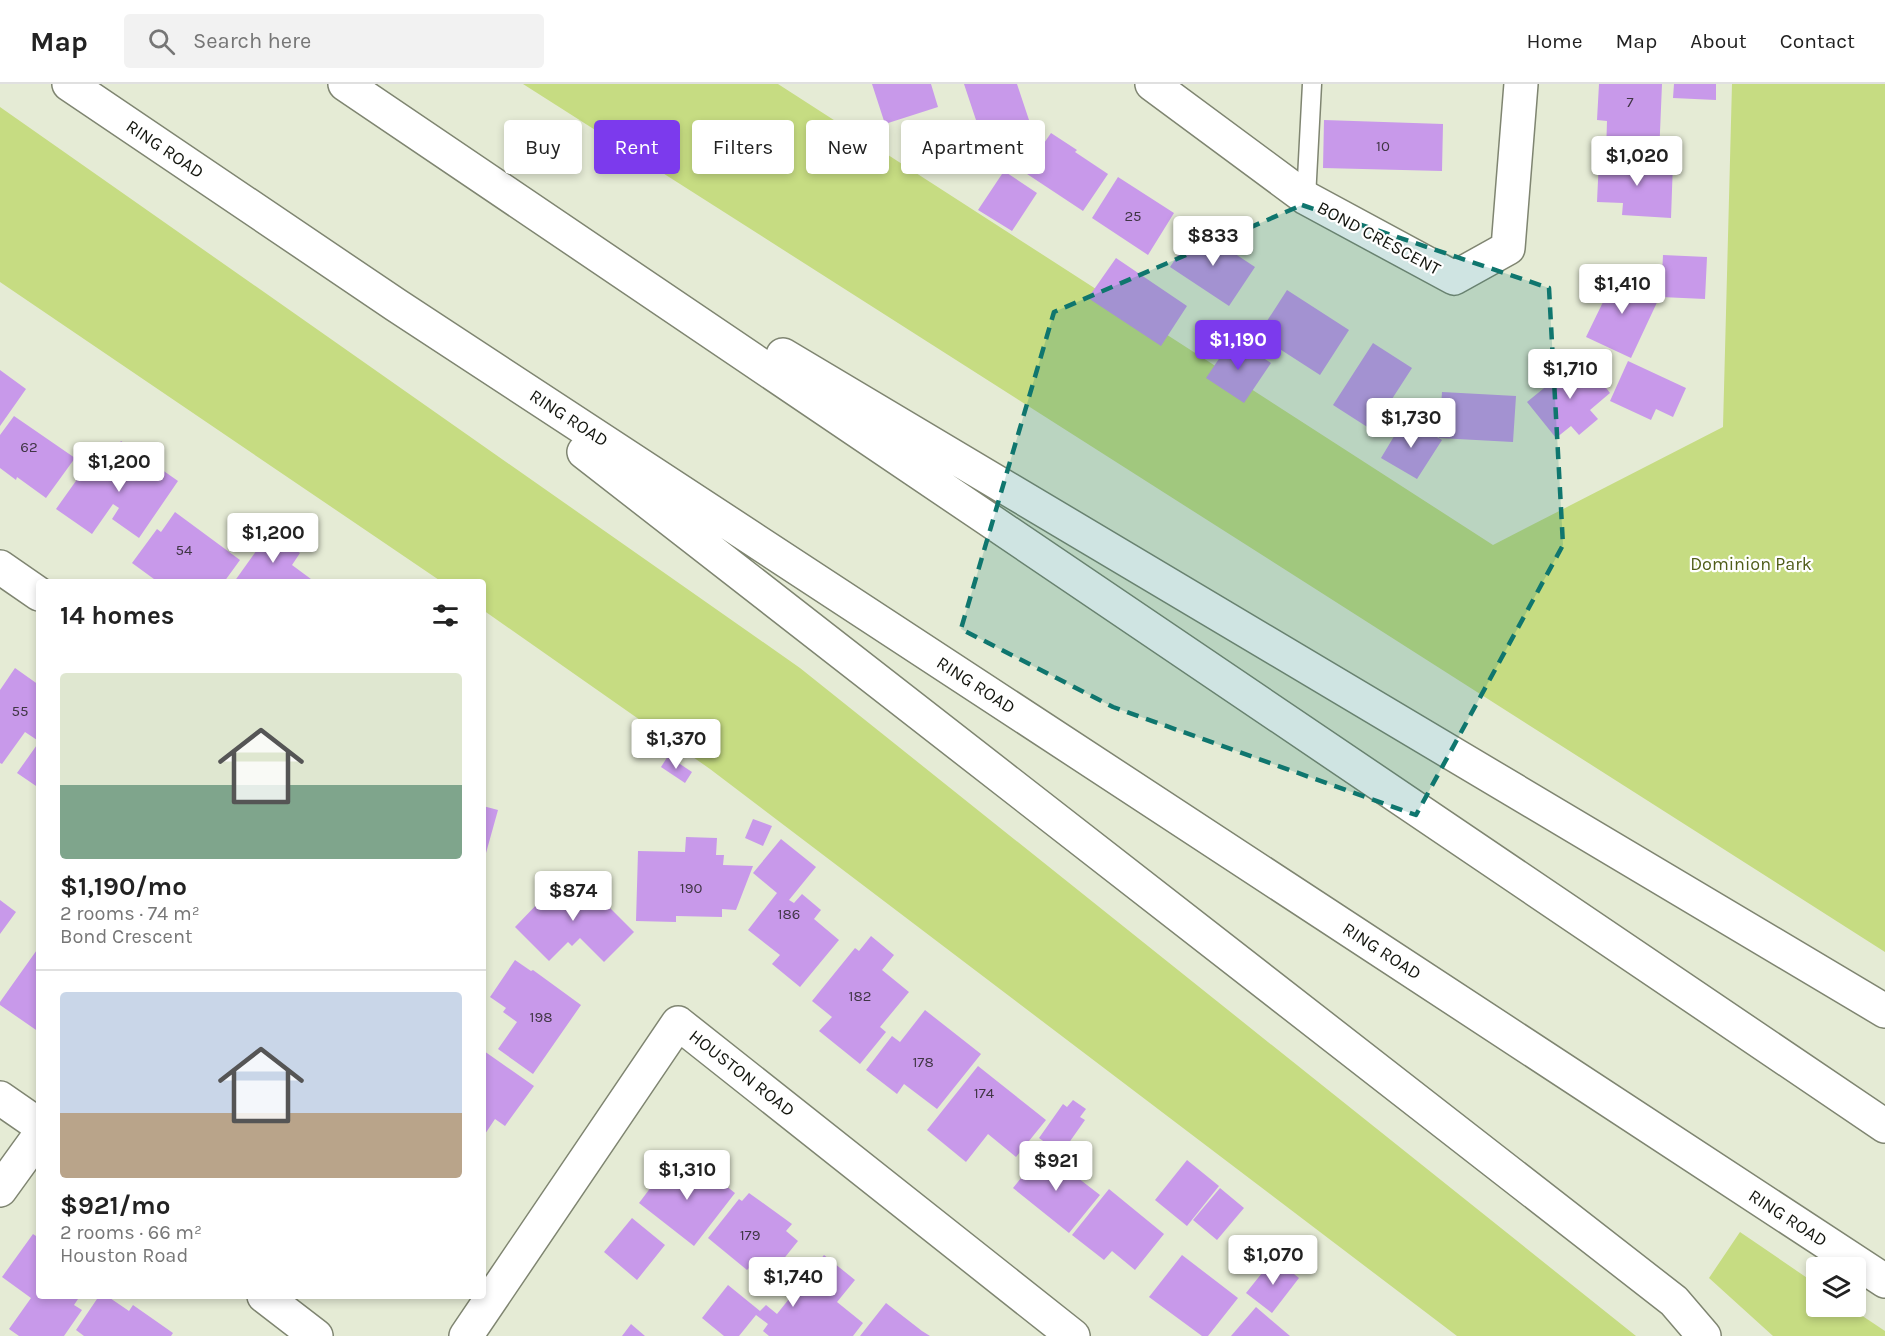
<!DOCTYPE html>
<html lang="en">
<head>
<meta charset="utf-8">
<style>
  body { margin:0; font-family:Karla,sans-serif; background:#f2f2f2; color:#222; height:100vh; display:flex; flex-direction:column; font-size:22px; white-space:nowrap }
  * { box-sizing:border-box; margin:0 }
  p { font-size:20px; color:#767676 }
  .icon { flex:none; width:33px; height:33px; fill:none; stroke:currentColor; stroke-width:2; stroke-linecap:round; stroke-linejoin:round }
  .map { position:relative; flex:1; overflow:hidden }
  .panel { position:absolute; left:36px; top:495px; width:450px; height:720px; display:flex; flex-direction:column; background:#fff; border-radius:6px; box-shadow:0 3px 9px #0003 }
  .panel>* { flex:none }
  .top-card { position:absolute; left:504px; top:36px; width:570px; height:54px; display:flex; gap:12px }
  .fabs { position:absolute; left:1806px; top:1173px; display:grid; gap:12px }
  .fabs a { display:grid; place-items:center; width:60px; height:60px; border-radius:6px; background:#fff; box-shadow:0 3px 9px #0003; font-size:30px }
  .price { position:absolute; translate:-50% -51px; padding:0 14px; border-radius:6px; background:#fff; color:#222; font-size:20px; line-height:39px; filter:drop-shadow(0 2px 3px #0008) }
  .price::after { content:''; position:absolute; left:50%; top:36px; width:18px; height:14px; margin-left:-9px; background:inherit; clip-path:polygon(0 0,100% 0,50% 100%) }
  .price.current { background:#7c3aed; color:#fff }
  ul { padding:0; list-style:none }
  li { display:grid; align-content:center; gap:12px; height:318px; padding:0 24px }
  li+li { border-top:2px solid #e0e0e0 }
  li span { display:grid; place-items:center; height:186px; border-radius:6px; color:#555 }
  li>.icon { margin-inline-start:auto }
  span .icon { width:108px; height:108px; fill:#fffc; stroke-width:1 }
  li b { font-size:26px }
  h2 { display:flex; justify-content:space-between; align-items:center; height:72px; padding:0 24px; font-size:26px }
  .tag { padding:0 21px; border-radius:6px; background:#fff; box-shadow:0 3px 9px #0003; font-size:21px; line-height:54px }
  .tag.current { background:#7c3aed; color:#fff }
  header { display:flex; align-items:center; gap:36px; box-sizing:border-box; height:84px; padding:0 30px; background:#fff; border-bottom:2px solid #e0e0e0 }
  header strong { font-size:28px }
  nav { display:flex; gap:33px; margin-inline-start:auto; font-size:21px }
  .search { width:420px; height:54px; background:#f2f2f2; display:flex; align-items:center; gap:15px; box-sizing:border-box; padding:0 21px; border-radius:6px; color:#767676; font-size:22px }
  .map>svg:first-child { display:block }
  .green { fill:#c6dc82 }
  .building { fill:#c899ea }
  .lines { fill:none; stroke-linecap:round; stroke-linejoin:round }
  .service-casing { stroke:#7f8571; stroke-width:21 }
  .minor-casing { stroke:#7f8571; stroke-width:36 }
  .motorway-casing { stroke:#7f8571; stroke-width:36 }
  .service { stroke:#fff; stroke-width:18 }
  .minor { stroke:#fff; stroke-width:33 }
  .motorway { stroke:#fff; stroke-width:33 }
  .marked { fill:#0f766e; fill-opacity:0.2; stroke:#0f766e; stroke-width:4.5; stroke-dasharray:12 8; stroke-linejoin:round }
  .labels { text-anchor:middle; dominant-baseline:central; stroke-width:4.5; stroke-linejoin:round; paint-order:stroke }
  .number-label { font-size:15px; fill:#403645 }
  .street-label { font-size:18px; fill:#13150e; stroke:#fff }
  .park-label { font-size:18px; fill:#505d19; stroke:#fff }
</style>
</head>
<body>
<header>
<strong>Map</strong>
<div class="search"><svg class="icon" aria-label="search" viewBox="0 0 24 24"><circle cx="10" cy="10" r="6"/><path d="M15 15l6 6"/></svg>Search here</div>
<nav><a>Home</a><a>Map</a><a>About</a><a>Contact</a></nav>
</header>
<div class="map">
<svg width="1885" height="1252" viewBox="0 0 1885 1252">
  <rect width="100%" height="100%" fill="#e5ebd5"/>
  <path class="green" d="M523,0H778L1493,461L1723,343L1732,0H1885V868Z
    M0,23L800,584L1636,1252H1457L710,685L483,526V498H442L0,198Z
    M1740,1148L1816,1200V1222L1849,1223L1885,1247V1252H1773L1709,1194Z"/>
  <path class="building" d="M872,0H931L938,23L885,40Z
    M964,0H1017L1031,42L983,57Z
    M1599,0H1662L1659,72L1606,70L1607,37L1597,36Z
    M1674,0H1716V16L1673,14Z
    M1324,36L1443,40L1442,87L1323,84Z
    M1051,49L1077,66L1075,68L1108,90L1083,127L1024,88Z
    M1599,75L1673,78L1671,134L1622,131L1623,119L1597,118Z
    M1004,87L1037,109L1012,147L978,126Z
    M1118,93L1174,129L1148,171L1092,134Z
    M1196,144L1255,183L1229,222L1170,183Z
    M1663,171L1707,173L1705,215L1661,213Z
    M1116,174L1187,222L1161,262L1088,214Z
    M1609,189L1660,212L1631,274L1586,253L1603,218L1597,216Z
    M1287,206L1349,246L1320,291L1258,251Z
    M1233,254L1271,279L1244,319L1206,294Z
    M1373,259L1412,284L1372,346L1333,321Z
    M1582,273L1610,309L1590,326L1598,335L1579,351L1571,342L1556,354L1527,318Z
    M1628,277L1686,304L1673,333L1656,325L1651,336L1610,317Z
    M0,286L26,305L0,342Z
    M1442,308L1516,312L1513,358L1439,354Z
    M14,332L75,374L46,414L17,393L16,396L0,384V351Z
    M1405,334L1442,356L1417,395L1381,374Z
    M121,357L178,397L139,454L112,435L119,424L113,420L92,450L56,425L83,387L94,395Z
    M175,428L240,476L224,498H158L132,479L157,445L161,448Z
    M269,449L300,469L292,481L315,498H234Z
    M15,584L39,601V653L37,656L25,648L2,680L0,679V606Z
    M39,658V704L17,689Z
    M668,672L692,688L685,699L661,683Z
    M483,722L498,726L486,769L483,768Z
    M753,735L772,742L763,762L745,754Z
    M686,753L717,754L716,771H724L723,781L753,782L736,826L722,825V833L676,832V838L636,837L638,767L685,768Z
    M781,755L816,783L789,816L794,819L802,810L821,826L814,835L839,856L800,903L772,880L780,871L748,846L777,809L753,789Z
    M569,787L604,822L606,820L634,848L604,878L580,854L572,862L568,858L549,877L515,843Z
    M0,816L16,828L0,850Z
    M871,852L894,871L882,886L909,908L880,943L886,948L860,980L819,947L832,933L812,917L855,864L859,867Z
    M39,863V948L0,921V918Z
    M515,876L531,887L533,886L581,921L533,990L498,965L517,938L503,928L506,924L490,913Z
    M925,926L981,970L937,1025L904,1000L897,1010L866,986L892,952L900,958Z
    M484,967L534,1002L505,1042L495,1035L483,1053Z
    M978,982L1046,1036L1016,1073L988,1050L966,1078L927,1046Z
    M1073,1016L1086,1025L1080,1033L1085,1036L1061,1070L1039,1054L1063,1020L1067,1023Z
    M1043,1067L1100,1111L1069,1149L1013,1104Z
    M1187,1076L1219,1102L1187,1142L1155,1116Z
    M670,1078L692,1095L702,1083L735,1109L694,1162L639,1119Z
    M1220,1104L1244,1124L1217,1156L1193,1136Z
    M1109,1105L1164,1150L1135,1186L1112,1167L1104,1176L1072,1151Z
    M749,1109L792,1140L786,1147L798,1157L766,1197L749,1184L747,1186L708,1154L739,1115L742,1117Z
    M632,1134L665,1161L637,1196L604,1168Z
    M33,1150L39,1154V1212H80L74,1221L82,1226L64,1252H19L9,1245L31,1214L2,1193Z
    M824,1171L855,1196L837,1218L863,1239L853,1252H769L763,1247L768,1240L756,1231L739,1252H724L702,1234L728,1201L760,1227L766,1221L777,1230Z
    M1182,1171L1238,1214L1208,1252H1202L1149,1213Z
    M1274,1174L1299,1194L1272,1229L1246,1209Z
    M99,1212H107L129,1227L133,1221L173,1249L171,1252H84L76,1246Z
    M886,1219L922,1247L930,1252H860Z
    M1256,1223L1290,1252H1231Z
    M631,1240L645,1252H622Z"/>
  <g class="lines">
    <g class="service-casing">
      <path id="service" d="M1306,114L1312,0"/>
    </g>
    <g class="minor-casing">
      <path id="minor" d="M1152,0L1306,114L1454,194L1508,164L1521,0
        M0,483L39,510
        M0,1014L39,1041
        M0,1106L39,1052
        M264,1212L316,1252
        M466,1252L678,939L1073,1252"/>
    </g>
    <g class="motorway-casing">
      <path id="motorway" d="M69,0L396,221L1885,1197
        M345,0L1885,1042
        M783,271L1885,927
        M584,368L1674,1217L1704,1252"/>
    </g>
    <use href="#service" class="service"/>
    <use href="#minor" class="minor"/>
    <use href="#motorway" class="motorway"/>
  </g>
  <path class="marked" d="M1302,121L1549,204L1563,461L1416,731L1113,623L961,545L1054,228Z"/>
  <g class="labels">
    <g class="number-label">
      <text x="1630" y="18">7</text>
      <text x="1383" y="62">10</text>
      <text x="1133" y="132">25</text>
      <text x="29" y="363">62</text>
      <text x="184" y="466">54</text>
      <text x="20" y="627">55</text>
      <text x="691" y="804">190</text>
      <text x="789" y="830">186</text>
      <text x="860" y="912">182</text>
      <text x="541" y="933">198</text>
      <text x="923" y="978">178</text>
      <text x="984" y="1009">174</text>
      <text x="750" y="1151">179</text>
    </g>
    <g class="street-label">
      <text transform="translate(165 65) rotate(34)">RING ROAD</text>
      <text transform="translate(1379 154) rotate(28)">BOND CRESCENT</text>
      <text transform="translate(569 334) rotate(33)">RING ROAD</text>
      <text transform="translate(976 601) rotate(33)">RING ROAD</text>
      <text transform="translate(1382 867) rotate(33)">RING ROAD</text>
      <text transform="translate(742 989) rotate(38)">HOUSTON ROAD</text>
      <text transform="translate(1788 1134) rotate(33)">RING ROAD</text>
    </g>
    <g class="park-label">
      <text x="1751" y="480">Dominion Park</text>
    </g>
  </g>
</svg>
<div class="fabs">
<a><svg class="icon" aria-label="layers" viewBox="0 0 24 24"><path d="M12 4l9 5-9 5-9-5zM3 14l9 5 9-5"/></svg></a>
</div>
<b class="price" style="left:1637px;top:103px">$1,020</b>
<b class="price" style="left:1213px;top:183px">$833</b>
<b class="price" style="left:1622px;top:231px">$1,410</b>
<b class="price current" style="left:1238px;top:287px">$1,190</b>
<b class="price" style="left:1570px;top:316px">$1,710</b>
<b class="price" style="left:1411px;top:365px">$1,730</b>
<b class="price" style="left:119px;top:409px">$1,200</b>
<b class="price" style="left:273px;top:480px">$1,200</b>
<b class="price" style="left:676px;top:686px">$1,370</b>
<b class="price" style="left:573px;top:838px">$874</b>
<b class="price" style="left:1056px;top:1108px">$921</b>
<b class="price" style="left:687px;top:1117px">$1,310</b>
<b class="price" style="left:1273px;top:1202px">$1,070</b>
<b class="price" style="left:793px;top:1224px">$1,740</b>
<div class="top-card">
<a class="tag">Buy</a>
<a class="tag current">Rent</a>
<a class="tag">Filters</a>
<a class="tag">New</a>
<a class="tag">Apartment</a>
</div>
<section class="panel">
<h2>14 homes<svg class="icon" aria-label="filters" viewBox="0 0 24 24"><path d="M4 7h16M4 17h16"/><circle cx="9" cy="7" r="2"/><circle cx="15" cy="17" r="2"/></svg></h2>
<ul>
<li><span style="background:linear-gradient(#dfe7d0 60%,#7fa58c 0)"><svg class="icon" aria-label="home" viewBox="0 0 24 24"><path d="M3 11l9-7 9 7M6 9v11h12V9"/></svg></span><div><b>$1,190/mo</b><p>2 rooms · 74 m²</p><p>Bond Crescent</p></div></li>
<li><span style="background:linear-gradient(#c9d6e8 65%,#b9a48a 0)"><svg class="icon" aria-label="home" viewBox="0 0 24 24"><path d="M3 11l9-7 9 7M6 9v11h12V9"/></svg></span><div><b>$921/mo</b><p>2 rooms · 66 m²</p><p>Houston Road</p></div></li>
</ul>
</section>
</div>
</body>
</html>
